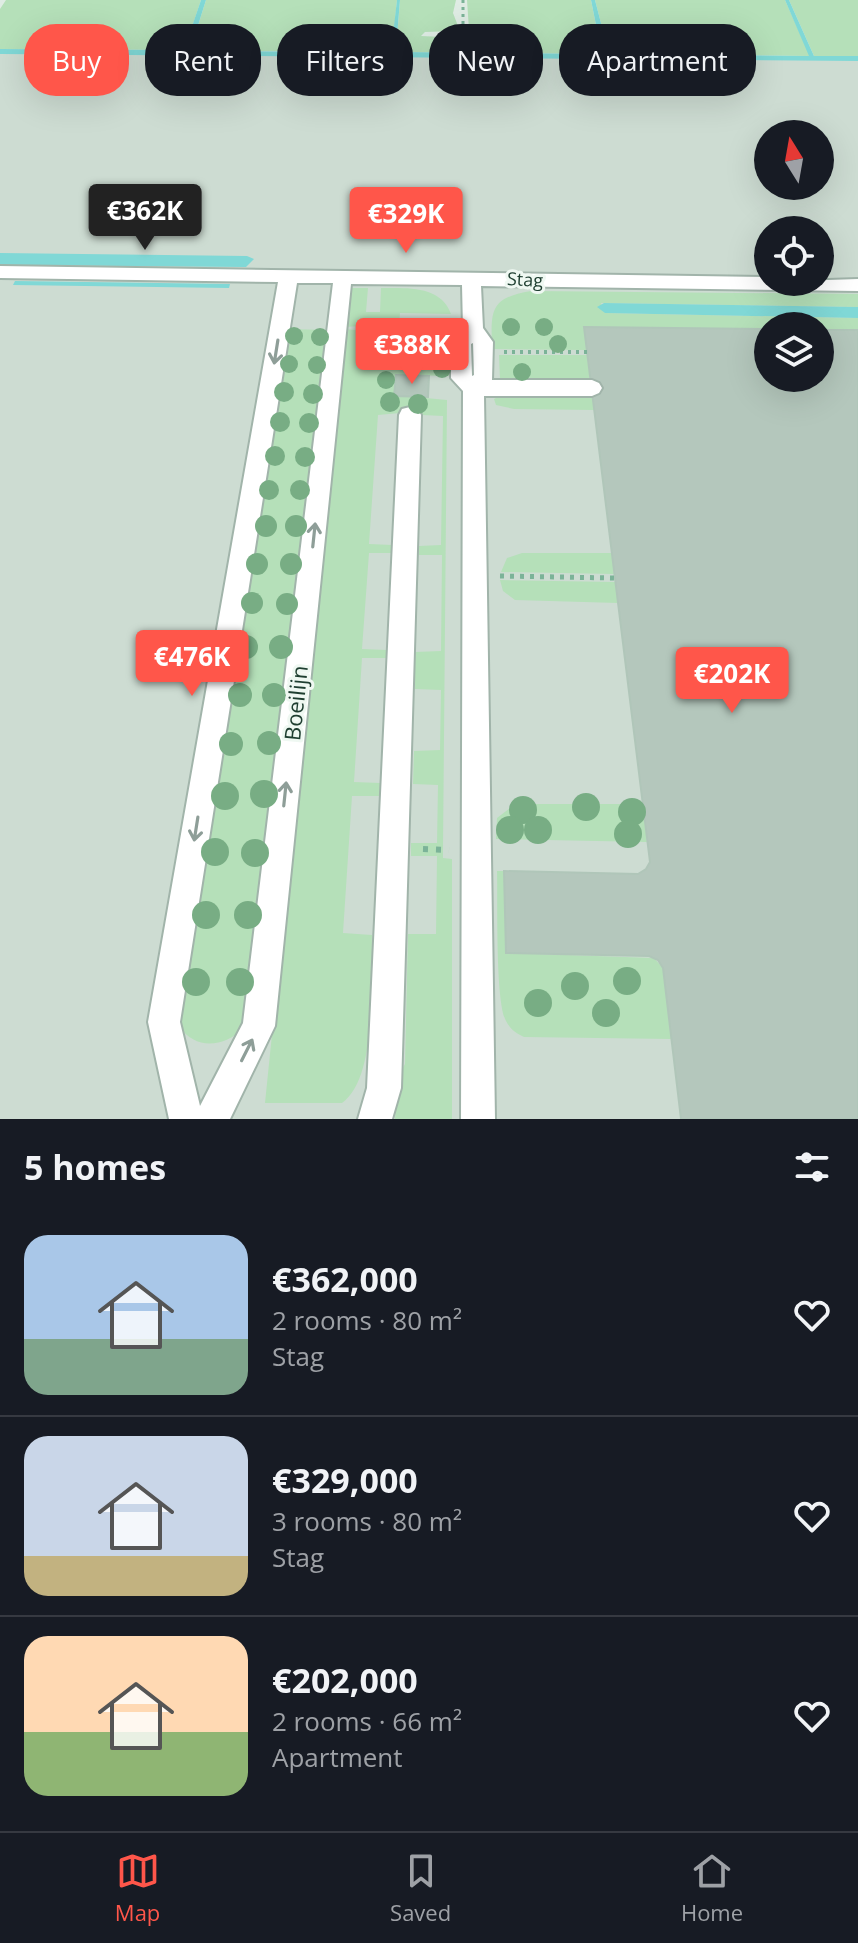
<!DOCTYPE html>
<html lang="en">
<head>
<meta charset="utf-8">
<style>
  body { margin:0; font-family:"Open Sans",sans-serif; background:#20242c; color:#f1f3f6; height:100vh; display:flex; flex-direction:column; font-size:30px; white-space:nowrap }
  * { box-sizing:border-box; margin:0 }
  p { font-size:26px; color:#9ea1a6 }
  .icon { flex:none; width:44px; height:44px; fill:none; stroke:currentColor; stroke-width:2; stroke-linecap:round; stroke-linejoin:round }
  .map { position:relative; height:1119px; overflow:hidden }
  .panel { display:flex; flex-direction:column; background:#171b24; flex:1 }
  .panel>* { flex:none }
  .banner { position:absolute; left:24px; top:24px; width:810px; height:72px; display:flex; gap:16px }
  .needle { width:52px; rotate:349deg }
  .controls { position:absolute; left:754px; top:120px; display:grid; gap:16px }
  .controls a { display:grid; place-items:center; width:80px; height:80px; border-radius:50%; background:#171b24; box-shadow:0 8px 32px #0002; font-size:40px }
  .price { position:absolute; translate:-50% -68px; padding:0 18px; border-radius:8px; background:#ff564a; color:#fff; font-size:26px; line-height:52px; filter:drop-shadow(0 2px 4px #0008) }
  .price::after { content:''; position:absolute; left:50%; top:48px; width:24px; height:18px; margin-left:-12px; background:inherit; clip-path:polygon(0 0,100% 0,50% 100%) }
  .price.on { background:#222; color:#fff }
  ul { padding:0; list-style:none }
  li { display:flex; align-items:center; gap:24px; height:200px; padding:0 24px }
  li+li { border-top:2px solid #363941 }
  li span { display:grid; place-items:center; flex:none; width:224px; height:160px; border-radius:24px; color:#555 }
  li>.icon { margin-inline-start:auto }
  span .icon { width:96px; height:96px; fill:#fffc; stroke-width:1 }
  li b { font-size:34px }
  h2 { display:flex; justify-content:space-between; align-items:center; height:96px; padding:0 24px; font-size:34px }
  .chip { padding:0 28px; border-radius:32px; background:#171b24; box-shadow:0 8px 32px #0002; font-size:28px; line-height:72px }
  .chip.on { background:#ff564a; color:#fff }
  .menu { display:flex; justify-content:space-around; align-items:center; height:112px; border-top:2px solid #363941; background:#171b24; font-size:22px; color:#9ea1a6 }
  .menu a { display:grid; justify-items:center; gap:4px }
  .menu .on { color:#ff564a }
  .map>svg:first-child { display:block }
  .built { fill:#cddcd2; fill-rule:evenodd }
  .green { fill:#b5e0b9 }
  .water { fill:#80d8d6 }
  .building { fill:#b4c7bc; stroke:#b0c6b9; stroke-width:2 }
  .lines { fill:none; stroke-linecap:round; stroke-linejoin:round }
  .minor-casing { stroke:#a1b4aa; stroke-width:4 }
  .path-far3 { stroke:#7bb398; stroke-width:3; stroke-dasharray:3 4; stroke-linecap:butt }
  .path-far2 { stroke:#7bb398; stroke-width:4; stroke-dasharray:3 5; stroke-linecap:butt }
  .path-far1 { stroke:#7bb398; stroke-width:5; stroke-dasharray:4 6; stroke-linecap:butt }
  .path { stroke:#7bb398; stroke-width:6; stroke-dasharray:5 8; stroke-linecap:butt }
  .minor { fill:#fff; fill-rule:evenodd }
  .tree { fill:#78ad84 }
  .oneway { stroke:#8e9e98 }
  .labels { text-anchor:middle; dominant-baseline:central; stroke-width:6; stroke-linejoin:round; paint-order:stroke }
  .far-street-label { font-size:18px; fill:#1e3e30; stroke:#eff8f2 }
  .street-label { font-size:22px; fill:#1e3e30; stroke:#eff8f2 }
</style>
</head>
<body>
<div class="map">
<svg width="858" height="1119" viewBox="0 0 858 1119">
  <rect width="100%" height="100%" fill="#dfece4"/>
  <path class="built" d="M0,51L858,59V1119H0ZM768,134H820V186H768ZM768,230H820V282H768ZM768,326H820V378H768Z"/>
  <path class="green" d="M6,0H201L185,48L181,50L0,49V9Z
    M206,0H397L392,51H190Z
    M400,0H456L453,13L458,26L456,31L425,32L421,36L466,38L476,41L479,39L469,30L467,0H591L601,50L598,54L399,52L396,50Z
    M595,0H785L810,56L609,54Z
    M789,0H858V56H814Z
    M348,288H368L366,312H380L381,288C406,288 441,285 451,314L400,313L398,341H437V327L452,328V376L396,375L394,395L447,400L443,850V858L452,859V1119H395L398,1077L405,1064L408,934H436L437,856H411V843H437L438,785L413,784L414,751L440,750L441,690L415,689V652L441,651L442,555H419V546L441,545L443,416L422,415V411L378,415L369,544L392,545V553H369L362,649L387,650L386,658H362L354,782L380,783V796H352L343,933L372,935C371,976 378,1078 342,1103H265L344,329L378,332V325L344,327Z
    M531,291L858,294V307L601,303L605,313L858,318V330H820V326H768V329L587,350L492,349C491,311 489,298 531,291Z
    M286,329L329,330L244,1028C224,1047 196,1051 179,1026Z
    M499,355H588L590,379H500Z
    M500,396H593L594,410L514,409L496,405L494,399Z
    M522,553H612L614,574L501,572L507,558Z
    M500,580L615,582L618,603L515,600L503,591Z
    M515,804H643L647,842L496,839L497,818Z
    M497,871H504L506,953L654,958L663,968L671,1039L524,1037C516,1033 510,1029 506,1021C495,1001 498,900 497,871Z"/>
  <path class="water" d="M201,0H206L190,51L391,52L397,0H400L396,49L399,52L598,54L601,50L591,0H595L609,54L809,56L785,0H789L814,56H858V61L0,54V49L181,50L185,47Z
    M0,253L247,256L254,259L246,267L0,265Z
    M15,281L230,284L229,288L13,285Z
    M604,303L858,307V318L605,313L597,307Z"/>
  <path class="building" d="M584,327L768,329V378H820V330H858V1119H681L663,968L658,960L649,956L506,953L504,871L638,874L646,869L650,862Z
    M396,375L429,376L428,397L394,396Z"/>
  <g class="lines">
    <g class="minor-casing">
      <path id="minor" d="M0,266L768,277V282L858,279V291L481,286L483,328L493,342L492,380H592L599,383L602,388L599,393L592,396H484L495,1119H461L463,391L451,378V342L463,328L462,285L351,284L275,1026L230,1119H169L148,1022L278,282L0,278ZM297,283H333L243,1023L200,1106L180,1022ZM473,343L474,375L472,376L471,344Z
        M410,407L418,409L421,415L401,1088L392,1119H358L367,1088L399,415L402,409Z"/>
    </g>
    <path class="path-far3" d="M463,0V33"/>
    <path class="path-far2" d="M504,352H587"/>
    <path class="path-far1" d="M500,576L615,578"/>
    <path class="path" d="M423,849L449,850"/>
    <use href="#minor" class="minor"/>
  </g>
  <g class="tree">
    <circle cx="511" cy="327" r="9"/>
    <circle cx="544" cy="327" r="9"/>
    <circle cx="294" cy="336" r="9"/>
    <circle cx="320" cy="337" r="9"/>
    <circle cx="444" cy="338" r="9"/>
    <circle cx="558" cy="344" r="9"/>
    <circle cx="289" cy="364" r="9"/>
    <circle cx="317" cy="365" r="9"/>
    <circle cx="442" cy="369" r="9"/>
    <circle cx="522" cy="372" r="9"/>
    <circle cx="386" cy="380" r="9"/>
    <circle cx="284" cy="392" r="10"/>
    <circle cx="313" cy="394" r="10"/>
    <circle cx="390" cy="402" r="10"/>
    <circle cx="418" cy="404" r="10"/>
    <circle cx="280" cy="422" r="10"/>
    <circle cx="309" cy="423" r="10"/>
    <circle cx="275" cy="456" r="10"/>
    <circle cx="305" cy="457" r="10"/>
    <circle cx="269" cy="490" r="10"/>
    <circle cx="300" cy="490" r="10"/>
    <circle cx="266" cy="526" r="11"/>
    <circle cx="296" cy="526" r="11"/>
    <circle cx="257" cy="564" r="11"/>
    <circle cx="291" cy="564" r="11"/>
    <circle cx="252" cy="603" r="11"/>
    <circle cx="287" cy="604" r="11"/>
    <circle cx="246" cy="647" r="12"/>
    <circle cx="281" cy="647" r="12"/>
    <circle cx="240" cy="695" r="12"/>
    <circle cx="274" cy="695" r="12"/>
    <circle cx="269" cy="743" r="12"/>
    <circle cx="231" cy="744" r="12"/>
    <circle cx="264" cy="794" r="14"/>
    <circle cx="225" cy="796" r="14"/>
    <circle cx="586" cy="807" r="14"/>
    <circle cx="523" cy="810" r="14"/>
    <circle cx="632" cy="812" r="14"/>
    <circle cx="510" cy="830" r="14"/>
    <circle cx="538" cy="830" r="14"/>
    <circle cx="628" cy="834" r="14"/>
    <circle cx="215" cy="852" r="14"/>
    <circle cx="255" cy="853" r="14"/>
    <circle cx="206" cy="915" r="14"/>
    <circle cx="248" cy="915" r="14"/>
    <circle cx="627" cy="981" r="14"/>
    <circle cx="196" cy="982" r="14"/>
    <circle cx="240" cy="982" r="14"/>
    <circle cx="575" cy="986" r="14"/>
    <circle cx="538" cy="1003" r="14"/>
    <circle cx="606" cy="1013" r="14"/>
  </g>
  <defs><path id="oneway-shaft" d="M-6 0H5M1.5-3L5.5 0L1.5 3" fill="none" stroke-width="1.6" stroke-linecap="round" stroke-linejoin="round" transform="scale(2)"/></defs>
  <g class="oneway">
    <use href="#oneway-shaft" transform="translate(276 352) rotate(99)"/>
    <use href="#oneway-shaft" transform="translate(314 535) rotate(-84)"/>
    <use href="#oneway-shaft" transform="translate(285 794) rotate(-84)"/>
    <use href="#oneway-shaft" transform="translate(196 829) rotate(99)"/>
    <use href="#oneway-shaft" transform="translate(247 1050) rotate(-63)"/>
  </g>
  <g class="labels">
    <g class="far-street-label">
      <text transform="translate(525 279) rotate(3)">Stag</text>
    </g>
    <g class="street-label">
      <text transform="translate(295 703) rotate(-84)">Boeilijn</text>
    </g>
  </g>
</svg>
<div class="controls">
<a><svg class="needle" viewBox="-14 -14 28 28"><path d="M0-13l5 13h-10z" fill="#e53935"/><path d="M0 13l5-13h-10z" fill="#9ea1a6"/></svg></a>
<a><svg class="icon" aria-label="locate" viewBox="0 0 24 24"><circle cx="12" cy="12" r="6"/><path d="M12 2v4M12 18v4M2 12h4M18 12h4"/></svg></a>
<a><svg class="icon" aria-label="layers" viewBox="0 0 24 24"><path d="M12 4l9 5-9 5-9-5zM3 14l9 5 9-5"/></svg></a>
</div>
<b class="price on" style="left:145px;top:252px">€362K</b>
<b class="price" style="left:406px;top:255px">€329K</b>
<b class="price" style="left:412px;top:386px">€388K</b>
<b class="price" style="left:192px;top:698px">€476K</b>
<b class="price" style="left:732px;top:715px">€202K</b>
<div class="banner">
<a class="chip on">Buy</a>
<a class="chip">Rent</a>
<a class="chip">Filters</a>
<a class="chip">New</a>
<a class="chip">Apartment</a>
</div>
</div>
<section class="panel">
<h2>5 homes<svg class="icon" aria-label="filters" viewBox="0 0 24 24"><path d="M4 7h16M4 17h16"/><circle cx="9" cy="7" r="2"/><circle cx="15" cy="17" r="2"/></svg></h2>
<ul>
<li><span style="background:linear-gradient(#a9c7e8 65%,#7fa58c 0)"><svg class="icon" aria-label="home" viewBox="0 0 24 24"><path d="M3 11l9-7 9 7M6 9v11h12V9"/></svg></span><div><b>€362,000</b><p>2 rooms · 80 m²</p><p>Stag</p></div><svg class="icon" aria-label="heart" viewBox="0 0 24 24"><path d="M12 20l-8-8c-3-5 5-10 8-4 3-6 11-1 8 4z"/></svg></li>
<li><span style="background:linear-gradient(#c9d6e8 75%,#c2b280 0)"><svg class="icon" aria-label="home" viewBox="0 0 24 24"><path d="M3 11l9-7 9 7M6 9v11h12V9"/></svg></span><div><b>€329,000</b><p>3 rooms · 80 m²</p><p>Stag</p></div><svg class="icon" aria-label="heart" viewBox="0 0 24 24"><path d="M12 20l-8-8c-3-5 5-10 8-4 3-6 11-1 8 4z"/></svg></li>
<li><span style="background:linear-gradient(#ffd9b3 60%,#8fb573 0)"><svg class="icon" aria-label="home" viewBox="0 0 24 24"><path d="M3 11l9-7 9 7M6 9v11h12V9"/></svg></span><div><b>€202,000</b><p>2 rooms · 66 m²</p><p>Apartment</p></div><svg class="icon" aria-label="heart" viewBox="0 0 24 24"><path d="M12 20l-8-8c-3-5 5-10 8-4 3-6 11-1 8 4z"/></svg></li>
</ul>
</section>
<nav class="menu">
<a class="on"><svg class="icon" aria-label="map" viewBox="0 0 24 24"><path d="M3 6l6-2 6 2 6-2v14l-6 2-6-2-6 2zM9 4v14M15 6v14"/></svg>Map</a>
<a><svg class="icon" aria-label="saved" viewBox="0 0 24 24"><path d="M7 4h10v16l-5-4-5 4z"/></svg>Saved</a>
<a><svg class="icon" aria-label="home" viewBox="0 0 24 24"><path d="M3 11l9-7 9 7M6 9v11h12V9"/></svg>Home</a>
</nav>
</body>
</html>
